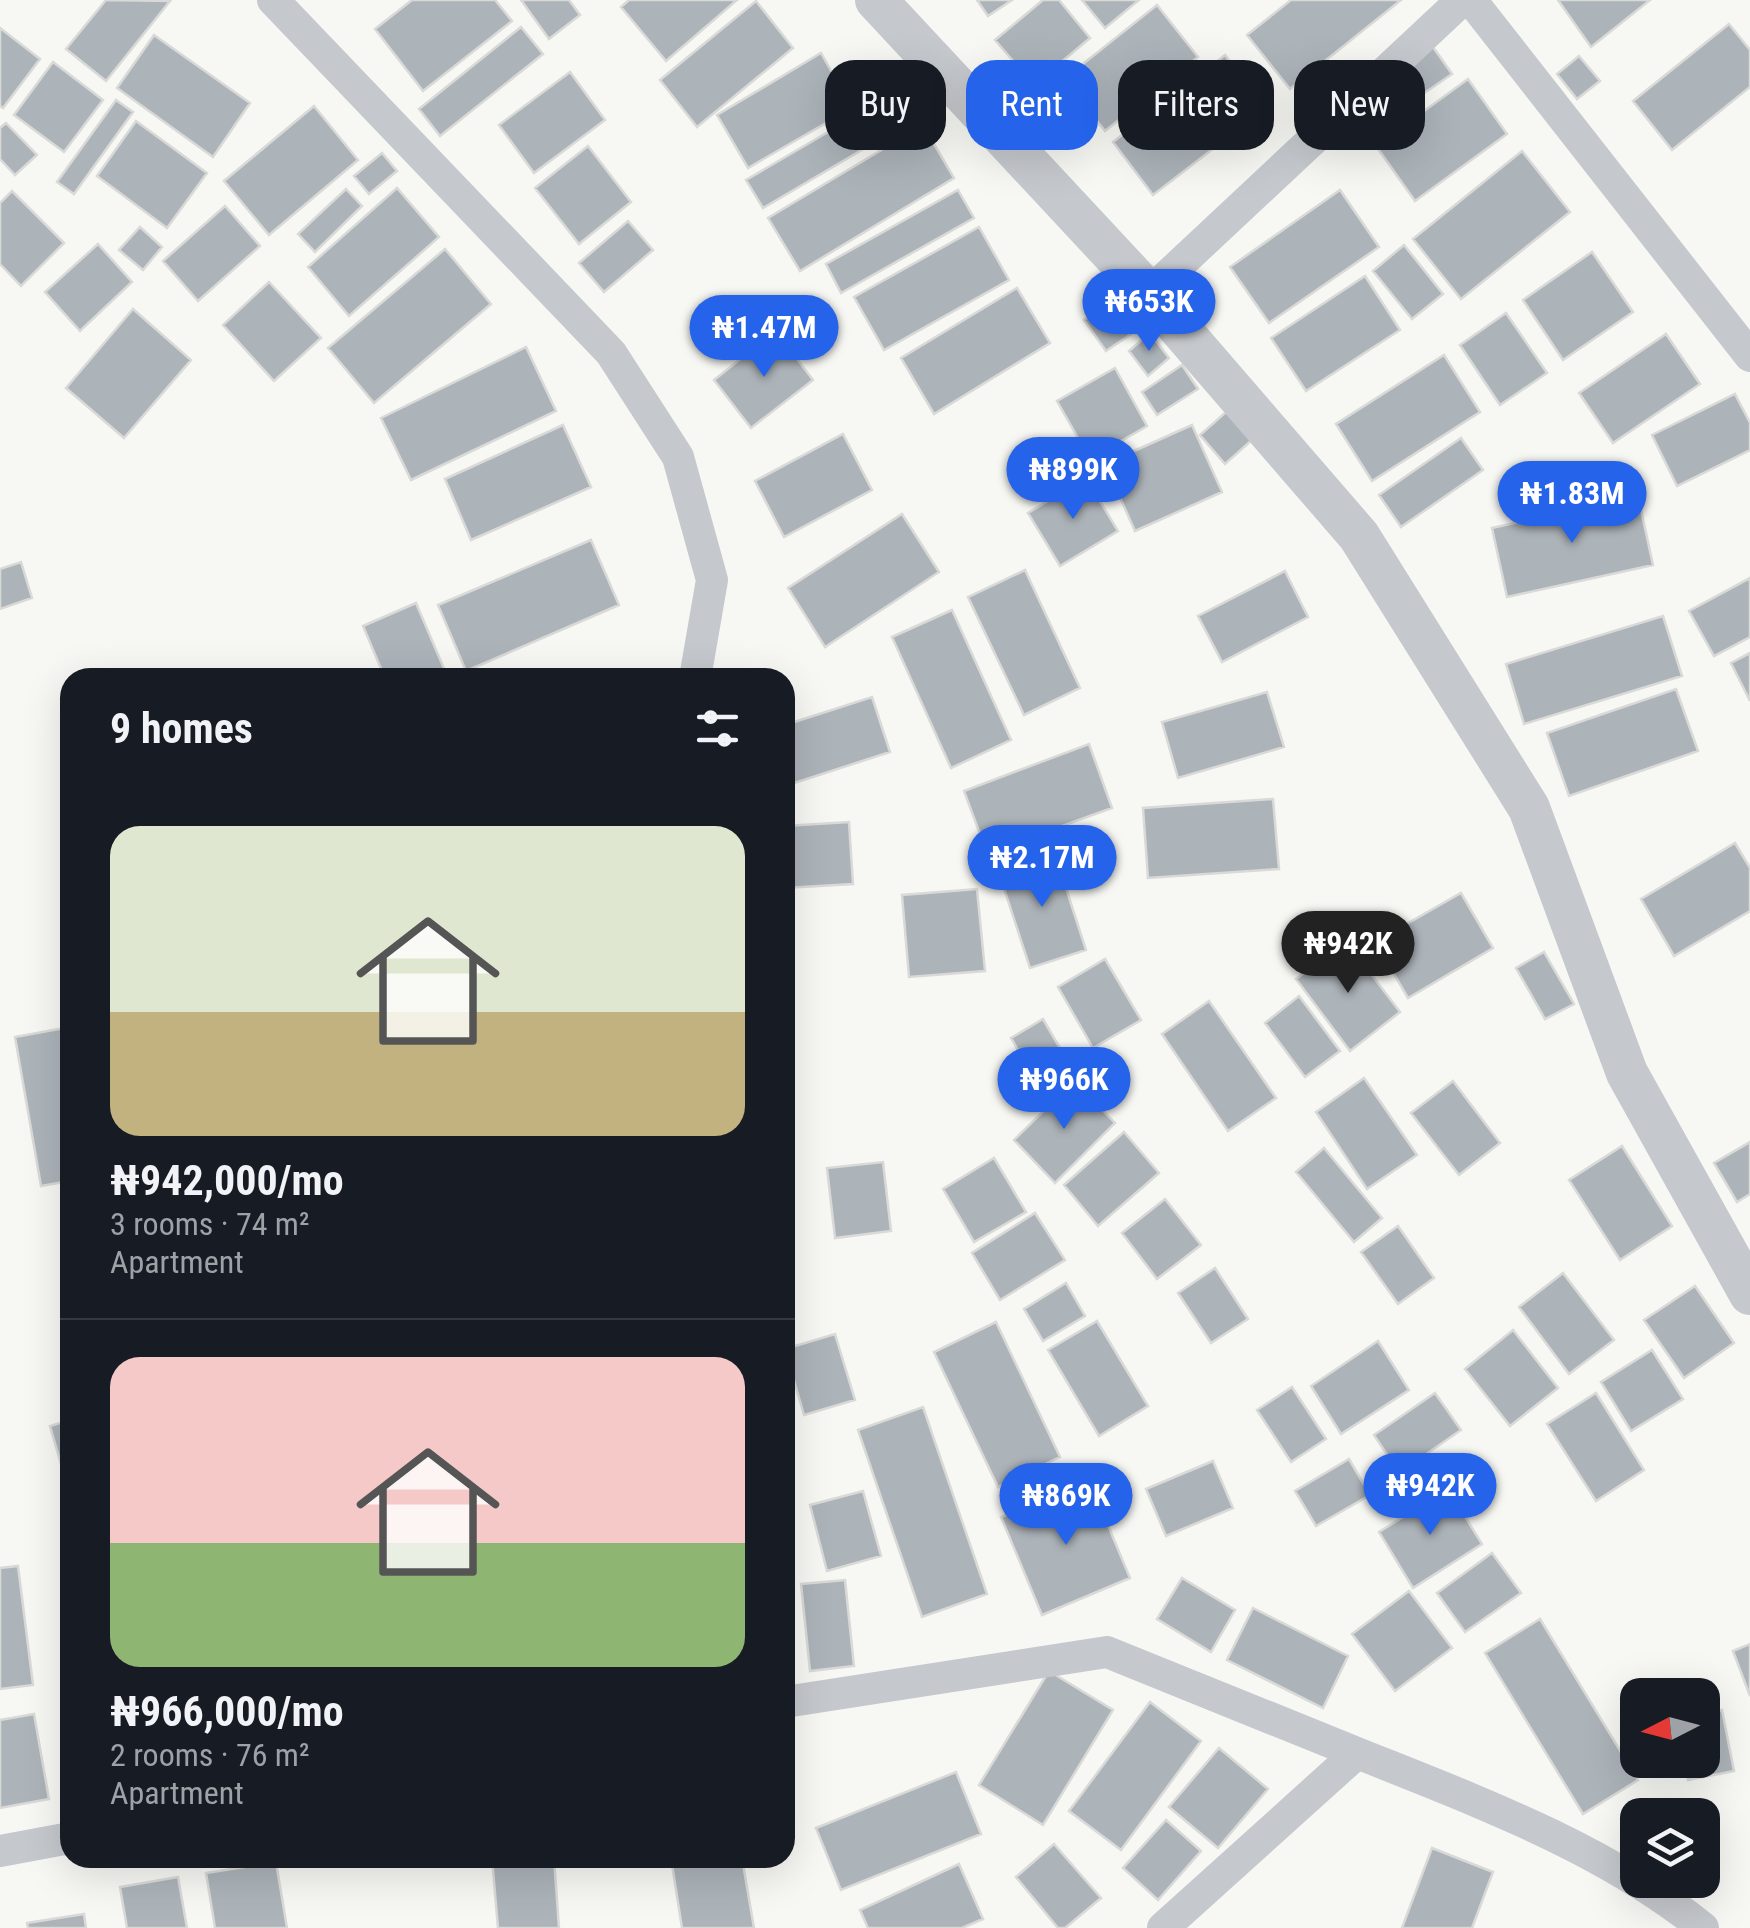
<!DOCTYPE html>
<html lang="en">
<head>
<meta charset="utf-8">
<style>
  body { margin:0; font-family:"Roboto Condensed",sans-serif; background:#242831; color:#f1f3f6; height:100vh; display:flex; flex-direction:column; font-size:38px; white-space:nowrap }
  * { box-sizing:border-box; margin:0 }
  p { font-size:32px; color:#9ea1a6 }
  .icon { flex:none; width:55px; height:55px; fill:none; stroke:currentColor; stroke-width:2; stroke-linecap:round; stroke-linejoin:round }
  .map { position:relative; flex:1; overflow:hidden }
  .drawer { position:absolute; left:60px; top:668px; width:735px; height:1200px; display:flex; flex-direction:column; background:#171b24; border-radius:30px; box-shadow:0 10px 40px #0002 }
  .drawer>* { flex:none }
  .banner { position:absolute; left:825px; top:60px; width:775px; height:90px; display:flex; gap:20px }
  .needle { width:65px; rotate:264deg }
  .fabs { position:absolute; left:1620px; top:1678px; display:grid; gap:20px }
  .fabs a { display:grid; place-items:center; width:100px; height:100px; border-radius:20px; background:#171b24; box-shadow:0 10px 40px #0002; font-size:50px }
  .price { position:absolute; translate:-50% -85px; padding:0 22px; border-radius:35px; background:#2563eb; color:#fff; font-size:32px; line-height:65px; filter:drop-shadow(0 2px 5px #0008) }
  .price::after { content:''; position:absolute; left:50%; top:60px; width:30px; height:22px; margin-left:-15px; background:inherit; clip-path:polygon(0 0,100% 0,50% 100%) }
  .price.active { background:#222; color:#fff }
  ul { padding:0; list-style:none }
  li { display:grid; align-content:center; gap:20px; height:530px; padding:0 50px }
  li+li { border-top:2px solid #363941 }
  li span { display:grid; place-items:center; height:310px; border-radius:30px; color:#555 }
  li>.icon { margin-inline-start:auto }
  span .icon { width:180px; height:180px; fill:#fffc; stroke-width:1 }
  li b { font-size:42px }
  h2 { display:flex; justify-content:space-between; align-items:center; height:120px; padding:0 50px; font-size:42px }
  .pill { padding:0 35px; border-radius:30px; background:#171b24; box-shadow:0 10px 40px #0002; font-size:35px; line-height:90px }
  .pill.active { background:#2563eb; color:#fff }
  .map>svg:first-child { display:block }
  .building { fill:#acb3b9; stroke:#d9d9d7; stroke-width:2.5 }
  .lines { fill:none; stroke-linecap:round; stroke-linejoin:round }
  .minor { stroke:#c5c8cc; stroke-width:32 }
  .tertiary { stroke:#c5c8cc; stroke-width:42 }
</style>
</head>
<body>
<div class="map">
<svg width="1750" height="1928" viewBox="0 0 1750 1928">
  <rect width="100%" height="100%" fill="#f7f7f4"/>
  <path class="building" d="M106,0L170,1L106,81L66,49Z
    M412,0H495L512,21L423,91L375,29Z
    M521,0H569L580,15L549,39Z
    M629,0H737L666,61L621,7Z
    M977,0H1012L988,16Z
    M1043,0H1059L1090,38L1034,85L995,40Z
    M1082,0H1139L1105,28Z
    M1291,0H1401L1290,89L1247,35Z
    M1558,0H1650L1591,47Z
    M756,1L793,48L697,127L660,80Z
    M1157,5L1198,57L1105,131L1064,79Z
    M1729,24L1750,50V87L1672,150L1633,101Z
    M521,27L543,54L440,136L419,109Z
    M0,28L40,59L3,108L0,106Z
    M154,35L250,103L213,157L117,88Z
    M1433,47L1452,74L1368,132L1350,106Z
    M821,53L852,108L748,168L717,115Z
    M1225,55L1266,108L1153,195L1113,142Z
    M1579,56L1600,81L1577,99L1557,74Z
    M53,62L103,100L64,152L14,115Z
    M570,72L605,120L534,173L499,125Z
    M1468,79L1507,134L1415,201L1376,146Z
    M895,93L911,121L763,208L746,180Z
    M116,100L133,112L74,194L57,182Z
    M314,106L358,160L269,235L224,181Z
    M136,121L207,173L167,228L97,176Z
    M6,123L37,155L15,175L0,159V128Z
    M923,125L954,178L800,271L768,218Z
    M588,146L631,202L579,244L535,188Z
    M1522,151L1570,212L1461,299L1413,239Z
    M382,153L397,171L369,194L354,176Z
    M397,188L439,237L349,316L308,267Z
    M346,189L362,206L315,252L298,234Z
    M958,190L974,218L841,293L826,264Z
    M1340,190L1379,247L1269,323L1230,267Z
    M12,191L64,243L21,286L0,264V203Z
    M225,206L260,246L198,301L163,261Z
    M628,221L653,250L604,292L579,263Z
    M140,227L162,247L143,270L119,250Z
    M979,227L1009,280L884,350L854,297Z
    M98,244L132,282L80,331L45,292Z
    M1404,245L1443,294L1412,319L1373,271Z
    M445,249L491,304L374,403L328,348Z
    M1592,252L1633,312L1563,360L1523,300Z
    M1365,276L1400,330L1306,391L1271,338Z
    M269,282L321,338L274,381L223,325Z
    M1131,286L1153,319L1106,351L1084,320Z
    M1017,288L1050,343L934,414L901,358Z
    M133,309L191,360L124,438L66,388Z
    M1506,313L1547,373L1500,405L1460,345Z
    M776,331L813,380L751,428L714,380Z
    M1150,333L1169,358L1148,376L1129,351Z
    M1666,334L1700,384L1613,443L1579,393Z
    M526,347L556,411L411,480L381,418Z
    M1444,355L1480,412L1372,481L1336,424Z
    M1182,365L1198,389L1157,415L1142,392Z
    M1115,368L1147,426L1090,459L1057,401Z
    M1735,394L1750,423V450L1677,486L1652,435Z
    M1226,412L1252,440L1225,464L1200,435Z
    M563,425L591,487L471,540L445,479Z
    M1192,425L1222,492L1135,531L1105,464Z
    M843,434L872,490L784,537L755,481Z
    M1461,438L1483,470L1401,527L1379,495Z
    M1086,478L1118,531L1060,566L1028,513Z
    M1638,496L1653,565L1507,597L1492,528Z
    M902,514L939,572L825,647L788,588Z
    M591,540L619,605L466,671L438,605Z
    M21,562L32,598L0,609V569Z
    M1025,570L1080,688L1024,715L968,597Z
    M1285,571L1308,617L1222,662L1198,616Z
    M1750,578V637L1714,656L1689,611Z
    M416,603L448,678H385L363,626Z
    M952,610L1011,740L951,768L892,637Z
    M1663,616L1682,676L1524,724L1506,664Z
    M1750,653V701L1731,663Z
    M1676,689L1698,751L1569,796L1547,733Z
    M1267,692L1284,747L1178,778L1162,722Z
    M872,697L890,752L785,786V725Z
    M1089,744L1112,808L987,853L964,791Z
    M1273,799L1279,869L1148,878L1143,808Z
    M849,822L853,884L785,888V826Z
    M1735,843L1750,868V911L1674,956L1641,899Z
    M1054,851L1086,950L1030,968L998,870Z
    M977,889L985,971L909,977L902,895Z
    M1461,893L1493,948L1408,998L1375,942Z
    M1346,941L1400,1012L1350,1051L1296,979Z
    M1544,952L1574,1004L1545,1019L1516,968Z
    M1105,959L1141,1020L1093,1048L1058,987Z
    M1299,996L1340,1051L1305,1077L1265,1023Z
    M1209,1001L1276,1098L1228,1131L1162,1034Z
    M1043,1019L1072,1069L1040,1088L1011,1038Z
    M70,1027V1181L41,1186L15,1037Z
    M1364,1078L1417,1155L1367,1189L1316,1112Z
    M1074,1081L1115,1123L1055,1183L1014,1140Z
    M1453,1081L1500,1143L1459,1175L1411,1113Z
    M1124,1132L1159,1173L1098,1226L1064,1185Z
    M1750,1142V1194L1737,1202L1714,1163Z
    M1622,1146L1672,1226L1620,1260L1569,1180Z
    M1324,1148L1382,1218L1354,1242L1296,1172Z
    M994,1158L1026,1212L974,1242L943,1189Z
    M883,1162L891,1231L835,1238L827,1168Z
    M1165,1199L1201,1245L1157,1279L1122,1233Z
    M1035,1213L1065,1260L1000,1300L972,1253Z
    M1398,1226L1434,1278L1398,1304L1361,1252Z
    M1215,1268L1248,1319L1211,1343L1178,1293Z
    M1563,1273L1614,1340L1569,1374L1519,1307Z
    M1066,1283L1085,1316L1043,1341L1024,1309Z
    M1695,1286L1734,1343L1684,1378L1644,1320Z
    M1097,1321L1148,1406L1099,1436L1048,1350Z
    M996,1322L1060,1457L998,1487L934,1352Z
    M1513,1330L1558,1388L1510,1426L1465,1369Z
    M835,1334L855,1400L804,1415L785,1349Z
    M1378,1341L1409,1390L1341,1434L1311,1386Z
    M1652,1350L1683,1399L1631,1431L1601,1382Z
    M1292,1387L1326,1439L1291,1462L1257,1410Z
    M1435,1393L1461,1430L1399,1473L1374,1435Z
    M1596,1393L1644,1470L1596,1501L1547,1424Z
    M923,1407L987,1594L922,1617L858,1430Z
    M70,1420V1495L50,1426Z
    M1349,1459L1370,1495L1316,1526L1295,1491Z
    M1213,1461L1233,1508L1166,1536L1146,1489Z
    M1089,1480L1130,1578L1042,1615L1001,1517Z
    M1448,1489L1482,1544L1413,1588L1379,1532Z
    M863,1491L881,1556L827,1571L810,1505Z
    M1492,1553L1521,1593L1465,1632L1437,1593Z
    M785,1564L793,1631L785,1632Z
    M18,1566L33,1685L0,1689V1568Z
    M1182,1578L1235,1610L1211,1652L1157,1619Z
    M845,1580L854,1666L810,1671L801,1584Z
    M1409,1591L1452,1648L1395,1691L1352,1634Z
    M1253,1608L1348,1656L1323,1708L1227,1660Z
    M1540,1619L1638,1780L1583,1814L1485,1653Z
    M1750,1644V1696L1733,1651Z
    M1049,1671L1113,1710L1043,1825L979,1785Z
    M1150,1702L1201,1741L1121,1850L1069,1811Z
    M1722,1710L1734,1771L1688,1780L1684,1760H1702V1713Z
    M34,1714L49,1799L0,1808V1720Z
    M1219,1748L1268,1789L1218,1848L1169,1807Z
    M956,1772L981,1834L841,1890L816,1828Z
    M1166,1820L1201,1851L1158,1900L1123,1868Z
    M1054,1844L1101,1898L1065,1928H1058L1016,1877Z
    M1432,1848L1493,1872L1472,1928H1402Z
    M492,1858H554L559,1928H498Z
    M671,1858H742L754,1928H682Z
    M276,1862L287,1928H215L206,1873Z
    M959,1864L983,1919L962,1928H868L860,1910Z
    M178,1877L187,1928H127L120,1887Z
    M84,1914L86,1928H28L27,1923Z"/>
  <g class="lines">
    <path class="minor" d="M273,0L611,353L678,457L712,580L695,678
      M1471,0L1750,356
      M1149,293L1462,0
      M785,1702L1107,1652L1357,1753L1163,1928
      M1357,1753C1474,1800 1603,1847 1703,1928
      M0,1851L70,1838"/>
    <path class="tertiary" d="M876,0L1149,293L1359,536L1529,808L1627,1073L1750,1294"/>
  </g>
</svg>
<div class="fabs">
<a><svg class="needle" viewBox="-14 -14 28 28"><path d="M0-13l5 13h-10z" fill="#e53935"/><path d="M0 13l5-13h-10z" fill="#9ea1a6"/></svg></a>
<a><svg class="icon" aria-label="layers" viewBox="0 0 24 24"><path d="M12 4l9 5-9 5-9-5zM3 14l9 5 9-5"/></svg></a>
</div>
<b class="price" style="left:1149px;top:354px">₦653K</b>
<b class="price" style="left:764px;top:380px">₦1.47M</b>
<b class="price" style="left:1073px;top:522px">₦899K</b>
<b class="price" style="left:1572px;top:546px">₦1.83M</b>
<b class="price" style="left:1042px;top:910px">₦2.17M</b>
<b class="price active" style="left:1348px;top:996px">₦942K</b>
<b class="price" style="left:1064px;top:1132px">₦966K</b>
<b class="price" style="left:1430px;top:1538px">₦942K</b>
<b class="price" style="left:1066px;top:1548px">₦869K</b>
<div class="banner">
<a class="pill">Buy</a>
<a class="pill active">Rent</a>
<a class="pill">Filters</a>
<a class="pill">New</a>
</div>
<section class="drawer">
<h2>9 homes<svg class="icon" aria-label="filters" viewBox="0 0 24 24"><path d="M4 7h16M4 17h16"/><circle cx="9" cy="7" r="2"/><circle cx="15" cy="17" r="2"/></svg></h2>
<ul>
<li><span style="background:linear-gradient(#dfe7d0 60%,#c2b280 0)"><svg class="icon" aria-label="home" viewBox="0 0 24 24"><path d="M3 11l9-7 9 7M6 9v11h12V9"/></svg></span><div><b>₦942,000/mo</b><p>3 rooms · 74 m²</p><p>Apartment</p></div></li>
<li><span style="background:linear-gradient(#f6c9c9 60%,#8fb573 0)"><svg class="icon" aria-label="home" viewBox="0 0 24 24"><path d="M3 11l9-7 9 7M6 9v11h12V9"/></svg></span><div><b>₦966,000/mo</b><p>2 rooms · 76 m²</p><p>Apartment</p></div></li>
</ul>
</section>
</div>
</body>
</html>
